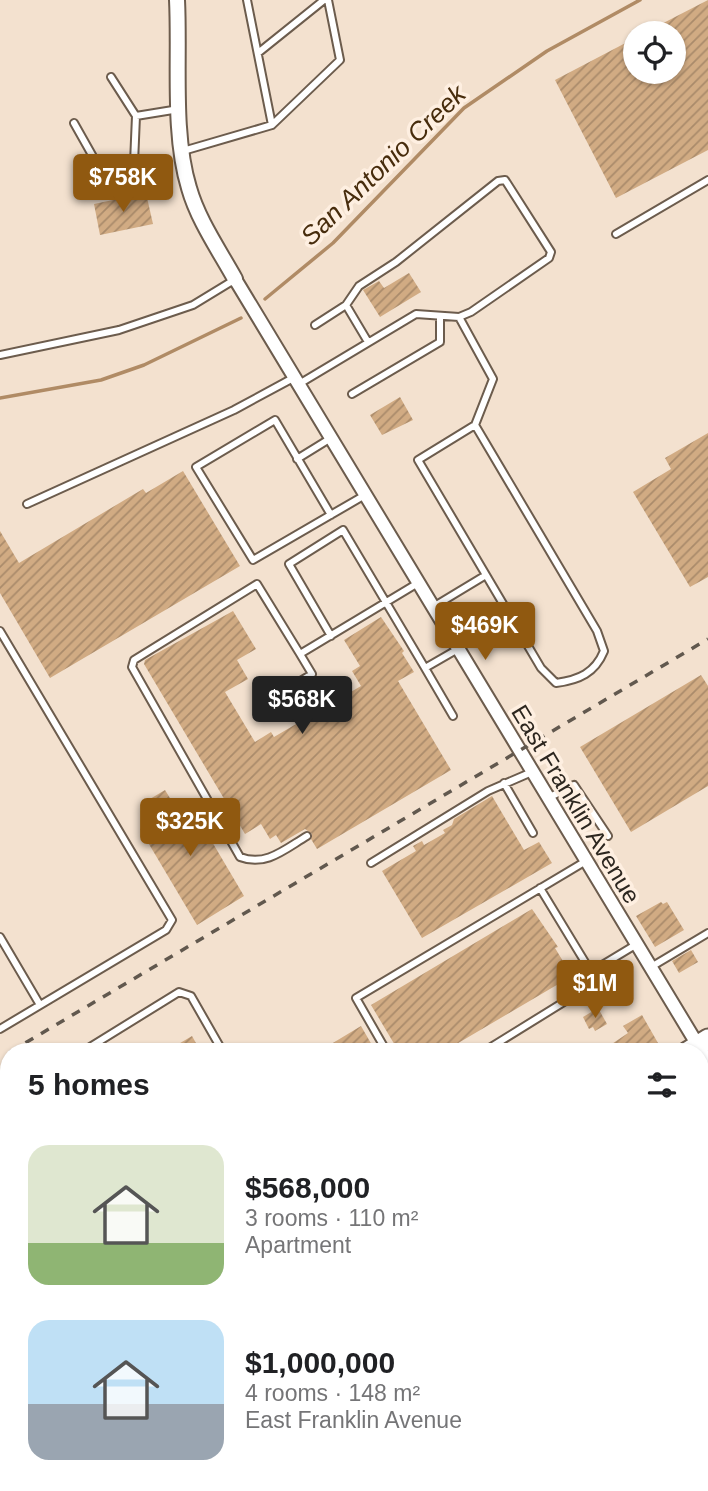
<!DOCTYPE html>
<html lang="en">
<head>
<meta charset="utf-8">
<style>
  body { margin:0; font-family:Arial,sans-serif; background:#f6f6f6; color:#202124; height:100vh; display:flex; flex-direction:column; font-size:26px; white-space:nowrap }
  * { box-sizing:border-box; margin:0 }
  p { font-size:23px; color:#757577 }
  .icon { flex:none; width:38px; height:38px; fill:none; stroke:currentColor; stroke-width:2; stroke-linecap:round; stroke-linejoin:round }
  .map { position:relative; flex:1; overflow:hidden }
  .details { position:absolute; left:0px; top:1043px; width:709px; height:448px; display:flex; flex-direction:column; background:#fff; border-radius:28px 28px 0 0; box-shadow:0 2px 5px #0004 }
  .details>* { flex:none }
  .controls { position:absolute; left:623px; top:21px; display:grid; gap:14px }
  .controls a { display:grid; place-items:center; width:63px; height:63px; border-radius:50%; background:#fff; box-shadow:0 2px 5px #0004; font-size:35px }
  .price { position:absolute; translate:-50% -60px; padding:0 16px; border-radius:7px; background:#905910; color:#fff; font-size:23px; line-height:46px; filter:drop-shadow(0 2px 4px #0008) }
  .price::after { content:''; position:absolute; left:50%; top:42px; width:21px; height:16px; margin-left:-10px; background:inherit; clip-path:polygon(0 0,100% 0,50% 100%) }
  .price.on { background:#222; color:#fff }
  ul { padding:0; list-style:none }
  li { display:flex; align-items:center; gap:21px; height:175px; padding:0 28px }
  li span { display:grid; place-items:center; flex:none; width:196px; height:140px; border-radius:21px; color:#555 }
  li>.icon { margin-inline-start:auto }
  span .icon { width:84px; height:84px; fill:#fffc; stroke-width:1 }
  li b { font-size:30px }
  h2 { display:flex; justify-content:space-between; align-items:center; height:84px; padding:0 28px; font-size:30px }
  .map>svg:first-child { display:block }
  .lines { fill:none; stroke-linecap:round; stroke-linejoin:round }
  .stream { stroke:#b08b65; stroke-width:3.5 }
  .building { fill:url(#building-hatch) }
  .service-casing { stroke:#6c5c4d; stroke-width:10 }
  .minor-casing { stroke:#6c5c4d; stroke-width:16 }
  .tertiary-casing { stroke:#6c5c4d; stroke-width:18 }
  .primary-casing { stroke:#6c5c4d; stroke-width:23 }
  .service { stroke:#fff; stroke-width:6 }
  .minor { stroke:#fff; stroke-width:12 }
  .tertiary { stroke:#fff; stroke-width:14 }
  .primary { stroke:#fff; stroke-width:19 }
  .rail { stroke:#61584e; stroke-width:3.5; stroke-dasharray:9 9; stroke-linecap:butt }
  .labels { text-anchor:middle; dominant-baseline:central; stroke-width:7; stroke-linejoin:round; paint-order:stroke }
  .street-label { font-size:24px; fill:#2c261f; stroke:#feefe1 }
  .water-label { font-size:26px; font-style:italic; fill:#472c0c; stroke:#feefe1 }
</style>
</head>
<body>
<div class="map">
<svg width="708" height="1491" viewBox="0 0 708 1491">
  <defs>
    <pattern id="building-hatch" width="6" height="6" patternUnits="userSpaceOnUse" patternTransform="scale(1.75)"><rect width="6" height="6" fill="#d1ab83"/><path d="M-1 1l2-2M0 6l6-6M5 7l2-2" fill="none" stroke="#aa8b6b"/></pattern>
  </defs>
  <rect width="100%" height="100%" fill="#f3e1cf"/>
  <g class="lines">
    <path class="stream" d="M265,299L333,243L464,108L547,51L640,0
      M0,398L101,380L144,365L241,318"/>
  </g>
  <path class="building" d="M708,0V150L616,198L555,80L635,38V72H674V33H644Z
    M146,193L153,224L100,235L94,204Z
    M409,273L421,292L380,317L363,290L379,281L384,288Z
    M400,397L413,420L382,435L370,415Z
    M708,433V577L690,587L633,492L671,469L665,458Z
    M183,471L240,566L50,678L0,593V531L19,563L143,489L146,493Z
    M233,611L256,649L237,660L248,679L225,692L255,742L271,732L274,737L361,686L352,671L360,666L344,640L381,617L404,651L402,653L414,672L398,681L451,770L317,849L311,839L312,834L305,829L281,843L276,835L270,839L261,824L245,834L144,664L145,660Z
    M701,675L708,686V786L631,832L580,747Z
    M165,790L176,808L188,801L244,896L197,925L140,829L156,820L145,802Z
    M492,796L524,850L539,842L552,863L422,938L382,871L416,851L413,846L422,841L424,845L445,833L443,830L452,825L454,819Z
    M661,902L663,904L667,902L684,930L655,947L636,916Z
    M532,909L558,947L555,948L572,976L443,1052H399L371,1005Z
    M691,950L698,962L679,973L672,961Z
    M598,1008L607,1024L595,1031L593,1027L589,1029L583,1017Z
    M642,1015L658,1043L644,1052H600L628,1033L623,1026Z
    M361,1026L376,1052H318Z
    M192,1036L201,1052H165Z"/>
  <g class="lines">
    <g class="service-casing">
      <path id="service" d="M247,0L272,125
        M258,53L324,0
        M111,77L136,116L179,109
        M74,123L105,178L134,163L136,116
        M183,151L272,125L340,60L328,0
        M616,234L708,180
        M346,305L368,342
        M459,317L493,379L475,425L418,460L541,668L556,683C579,680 595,673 604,651L597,631L475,425
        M0,355L119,330L193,305L234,280
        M299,384L416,314L459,317L471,312L549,258L551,252L505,180L498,181L396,262L359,286L346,305L315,325
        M352,394L440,342V316
        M297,459L331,438
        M27,504L234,410L295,377
        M331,515L275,420L196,467L253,560L365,495
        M433,607L486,575
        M0,631L172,920L166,930L0,1029
        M331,636L289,564L343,530L425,668L458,649
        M300,654L257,584L134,660L132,667L240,857C266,867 285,849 307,836
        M425,668L453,716
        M274,697L312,674L300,654L418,583
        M504,783L533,833
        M548,798L574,785L608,836
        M371,863L488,791L532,772
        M540,888L591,972
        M0,937L40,1005
        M651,967L708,933
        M294,1051V1052
        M82,1052L179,992L191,996L223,1052
        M387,1052L356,998L586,861
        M483,1052L580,992L584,976L637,944
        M0,1109L9,1097
        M700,1169L708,1165
        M700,1213L708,1207
        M700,1219L708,1232
        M0,1220L9,1235
        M0,1439L9,1454
        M32,1482L37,1491
        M403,1491L417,1482"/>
    </g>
    <g class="minor-casing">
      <path id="minor" d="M235,279L708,1062
        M700,1357L708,1352"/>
    </g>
    <g class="tertiary-casing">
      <path id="tertiary" d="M177,0C180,58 172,133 189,188C198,220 219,250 235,279
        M0,1306L9,1321
        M106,1482L111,1491"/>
    </g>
    <g class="primary-casing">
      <path id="primary" d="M687,1052L708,1039
        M0,1463L9,1458"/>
    </g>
    <use href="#service" class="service"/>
    <use href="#minor" class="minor"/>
    <use href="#tertiary" class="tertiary"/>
    <use href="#primary" class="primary"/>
    <path class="rail" d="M10,1052L708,639"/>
  </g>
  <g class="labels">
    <g class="street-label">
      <text transform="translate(576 804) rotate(59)">East Franklin Avenue</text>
    </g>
    <g class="water-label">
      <text transform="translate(383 165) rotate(-44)">San Antonio Creek</text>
    </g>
  </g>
</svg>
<div class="controls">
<a><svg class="icon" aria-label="locate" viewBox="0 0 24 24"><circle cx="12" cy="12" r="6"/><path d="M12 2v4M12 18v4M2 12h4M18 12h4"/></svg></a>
</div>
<b class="price" style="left:123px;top:214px">$758K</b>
<b class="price" style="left:485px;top:662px">$469K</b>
<b class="price on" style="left:302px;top:736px">$568K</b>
<b class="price" style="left:190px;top:858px">$325K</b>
<b class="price" style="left:595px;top:1020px">$1M</b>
<section class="details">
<h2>5 homes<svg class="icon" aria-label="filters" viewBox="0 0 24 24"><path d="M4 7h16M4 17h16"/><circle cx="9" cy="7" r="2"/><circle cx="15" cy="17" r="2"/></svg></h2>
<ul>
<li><span style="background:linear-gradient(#dfe7d0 70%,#8fb573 0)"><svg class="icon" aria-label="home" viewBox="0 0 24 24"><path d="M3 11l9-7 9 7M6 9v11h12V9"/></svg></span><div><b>$568,000</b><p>3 rooms · 110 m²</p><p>Apartment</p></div></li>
<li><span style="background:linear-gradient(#bfe0f5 60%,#9aa5b1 0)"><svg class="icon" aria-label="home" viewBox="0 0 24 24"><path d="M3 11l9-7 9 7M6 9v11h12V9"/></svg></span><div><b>$1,000,000</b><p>4 rooms · 148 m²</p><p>East Franklin Avenue</p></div></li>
</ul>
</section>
</div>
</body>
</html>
